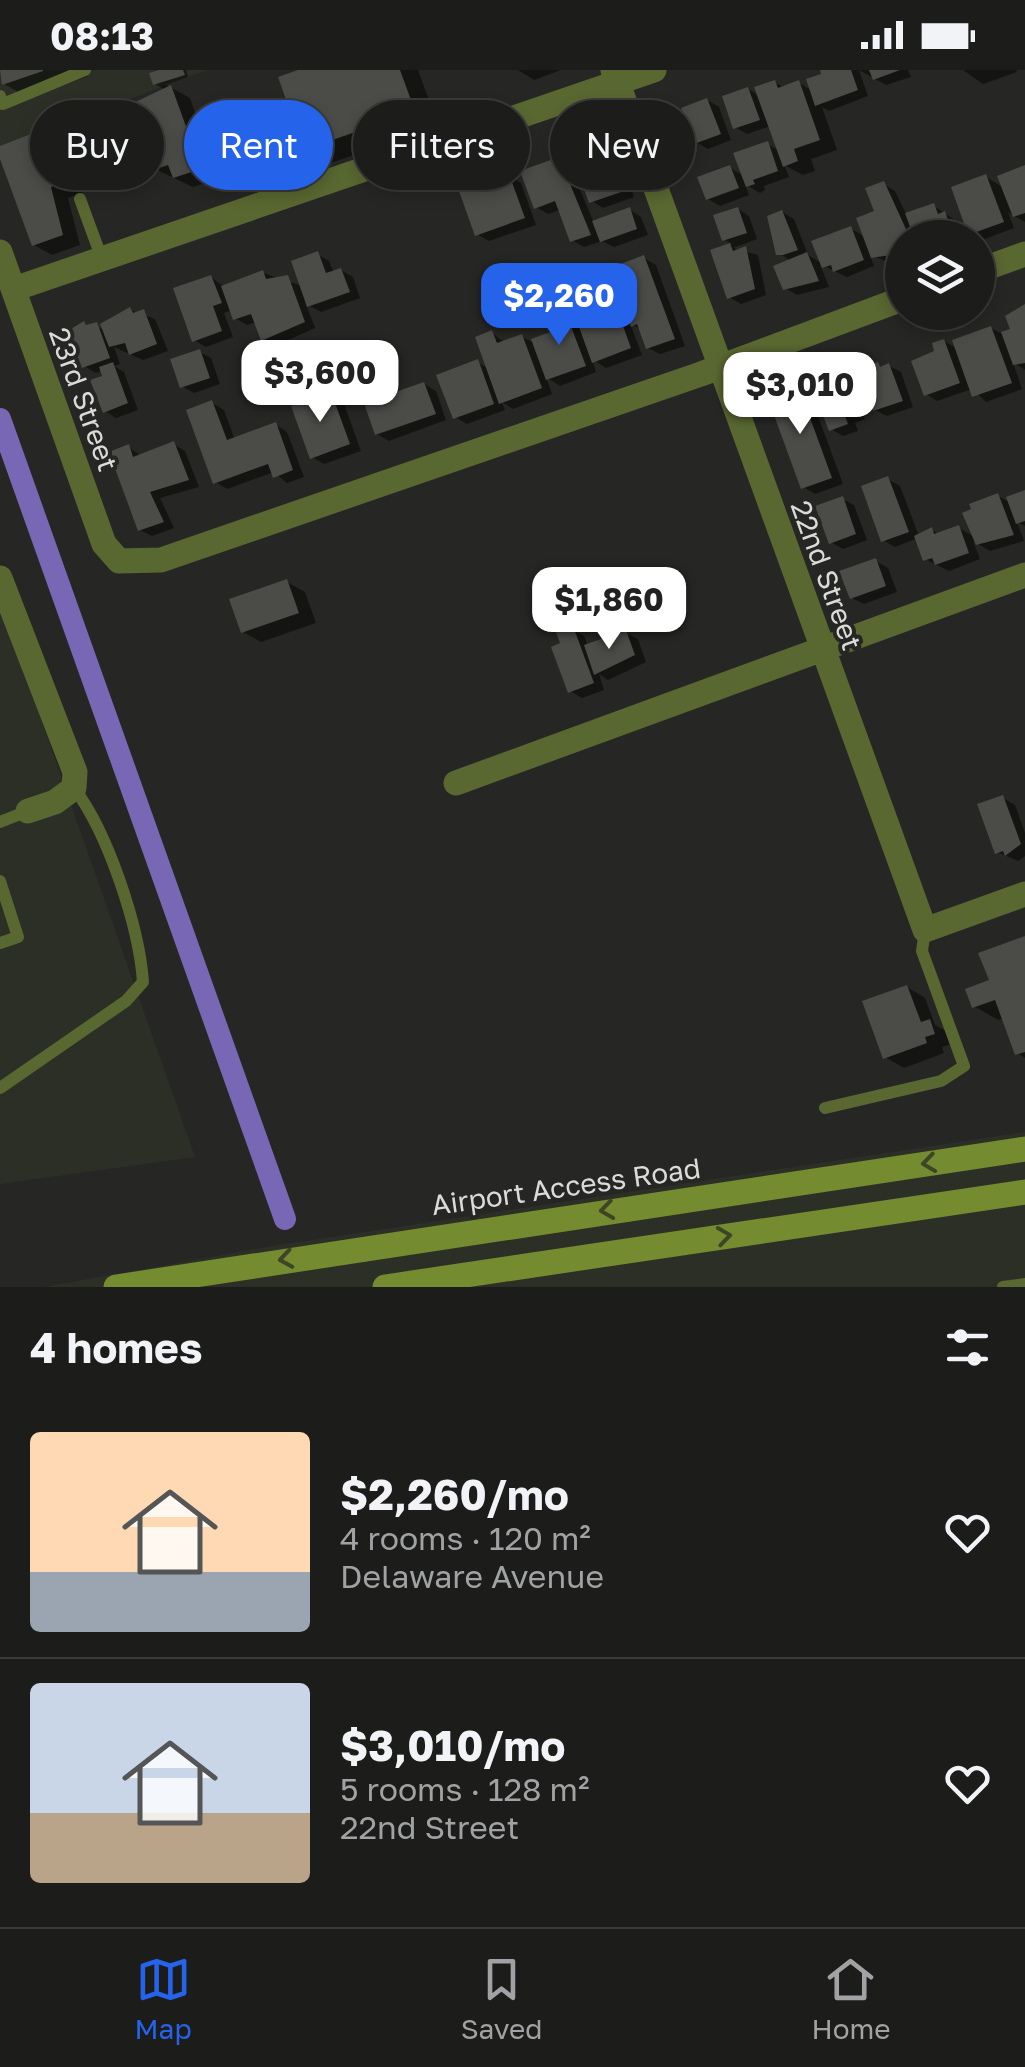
<!DOCTYPE html>
<html lang="en">
<head>
<meta charset="utf-8">
<style>
  body { margin:0; font-family:"Golos Text",sans-serif; background:#292a28; color:#f1f3f6; height:100vh; display:flex; flex-direction:column; font-size:38px; white-space:nowrap }
  * { box-sizing:border-box; margin:0 }
  p { font-size:32px; color:#a0a2a3 }
  .icon { flex:none; width:55px; height:55px; fill:none; stroke:currentColor; stroke-width:2; stroke-linecap:round; stroke-linejoin:round }
  .map { position:relative; height:1217px; overflow:hidden }
  .side { display:flex; flex-direction:column; background:#1c1d1b; flex:1 }
  .side>* { flex:none }
  .hud { position:absolute; left:30px; top:30px; width:965px; height:90px; display:flex; gap:20px }
  .fabs { position:absolute; left:885px; top:150px; display:grid; gap:20px }
  .fabs a { display:grid; place-items:center; width:110px; height:110px; border-radius:50%; background:#1c1d1b; box-shadow:0 5px 15px #0003,0 0 0 2px #3a3b3a; font-size:50px }
  .price { position:absolute; translate:-50% -85px; padding:0 22px; border-radius:20px; background:#fff; color:#222; font-size:32px; line-height:65px; filter:drop-shadow(0 2px 5px #0008) }
  .price::after { content:''; position:absolute; left:50%; top:60px; width:30px; height:22px; margin-left:-15px; background:inherit; clip-path:polygon(0 0,100% 0,50% 100%) }
  .price.on { background:#2563eb; color:#fff }
  ul { padding:0; list-style:none }
  li { display:flex; align-items:center; gap:30px; height:250px; padding:0 30px }
  li+li { border-top:2px solid #3a3b3a }
  li span { display:grid; place-items:center; flex:none; width:280px; height:200px; border-radius:10px; color:#555 }
  li>.icon { margin-inline-start:auto }
  span .icon { width:120px; height:120px; fill:#fffc; stroke-width:1 }
  li b { font-size:42px }
  h2 { display:flex; justify-content:space-between; align-items:center; height:120px; padding:0 30px; font-size:42px }
  .tag { padding:0 35px; border-radius:45px; background:#1c1d1b; box-shadow:0 5px 15px #0003,0 0 0 2px #3a3b3a; font-size:35px; line-height:90px }
  .tag.on { background:#2563eb; color:#fff }
  .status { display:flex; justify-content:space-between; align-items:center; height:70px; padding:0 50px; background:#1c1d1b; direction:ltr }
  .status svg { height:28px; fill:currentColor }
  .dock { display:flex; justify-content:space-around; align-items:center; height:140px; border-top:2px solid #3a3b3a; background:#1c1d1b; font-size:28px; color:#a0a2a3 }
  .dock a { display:grid; justify-items:center; gap:5px }
  .dock .on { color:#2563eb }
  .map>svg:first-child { display:block }
  .built { fill:#2c2f26 }
  .shadow { fill:#0007 }
  .lines { fill:none; stroke-linecap:round; stroke-linejoin:round }
  .canal { stroke:#7767b4; stroke-width:22 }
  .building { fill:#4b4c48 }
  .lane { stroke:#596731; stroke-width:12 }
  .street { stroke:#596731; stroke-width:25 }
  .secondary { stroke:#758b2f; stroke-width:25 }
  .oneway { stroke:#3e4527 }
  .labels { text-anchor:middle; dominant-baseline:central; stroke-width:8; stroke-linejoin:round; paint-order:stroke }
  .street-label { font-size:28px; fill:#dbdcd9; stroke:#262724 }
</style>
</head>
<body>
<div class="status"><b>08:13</b><svg viewBox="0 0 49 12"><path d="M0 12V9h3v3zM5 12V6h3v6zM10 12V3h3v9zM15 12V0h3v12zM26 1h20v11H26zM47 4h2v5h-2z"/></svg></div>
<div class="map">
<svg width="1025" height="1217" viewBox="0 0 1025 1217">
  <rect width="100%" height="100%" fill="#262724"/>
  <path class="built" d="M0,0H207L0,78Z
    M0,533L195,1087L0,1114Z
    M1025,1062V1217H44L266,1177Z"/>
  <path class="shadow" d="M0,0H86L88,6L29,28L4,14Z
    M167,0H186L188,7L166,15L190,28L201,60L225,51L243,62L260,107L237,115L223,107L193,117L155,99L146,27L165,20L155,14Z
    M305,0H418L438,55L331,93L306,78Z
    M518,0H561L534,10Z
    M829,0H859L868,26L829,41L822,37L837,80L811,89L815,101L803,105L784,95L789,107L764,116L765,120L760,123L745,114L749,125L720,136L708,129L730,98L744,106L767,74L780,81L771,56L747,64L735,57L748,19L760,26L774,12L785,18L799,13L813,21Z
    M859,0H908L911,7L886,15Z
    M963,0H1016L1017,2L983,14Z
    M707,30L719,37L731,70L708,79L696,72Z
    M79,63L97,73L111,112L68,128L80,175L52,185L34,175L0,78L31,67L45,75Z
    M605,70L617,77L634,127L603,138L592,131Z
    M558,90L570,96L594,153L630,140L641,147L648,165L614,177L602,171L584,177L572,170L560,140L548,144L536,137Z
    M1025,98V152L1008,142L1014,158L982,170L970,163L986,107L1004,118Z
    M509,106L521,113L536,155L489,171L477,164Z
    M883,114L895,121L907,146L934,136L956,151L962,168H902V189L894,194L870,185L874,196L847,207L820,194L829,217L797,225L785,218L792,191L778,183L782,142L794,149L808,185L823,194L851,159L866,167Z
    M738,139L749,146L757,169L733,178L758,185L766,225L741,234L729,227L714,181L732,174L725,170Z
    M317,184L329,191L334,203L341,200L353,207L360,228L321,242L306,234L315,258L275,276L263,269L256,252L247,255L235,248L232,240L224,243L233,267L206,277L194,270L211,207L224,217L263,203L302,216Z
    M644,188L656,195L685,276L660,284L648,278L642,260L630,253L642,285L606,298L592,289L596,302L560,316L546,307L552,324L513,339L502,332L505,340L467,354L455,347L477,292L489,299L492,263L505,273L522,267L532,272L559,261L564,240L576,247L580,259L618,245L633,254Z
    M1025,238V300L1013,292L1022,319L986,332L972,319L937,331L926,324L944,271L959,280L991,258L1002,264L1013,261Z
    M130,240L155,249L168,281L143,290L114,277L120,294L114,296L124,302L138,340L116,348L105,341L103,300L96,303L72,289L84,254L106,260Z
    M200,282L211,288L220,314L194,323L182,316Z
    M889,296L901,302L913,337L887,346L875,340Z
    M842,312L853,319L865,349L855,353L858,361L843,366L831,359Z
    M424,314L436,321L446,350L389,371L377,364Z
    M798,318L810,324L843,414L815,424L803,417Z
    M331,324L343,331L361,381L324,394L312,387Z
    M212,333L224,340L235,370L276,355L287,362L304,407L287,413L274,402L227,419L215,412Z
    M173,374L185,381L199,417L160,428L174,458L152,466L140,460L129,377L141,386Z
    M888,409L900,416L919,466L932,460L940,465L959,458L975,467L998,426L1011,433L1025,423V456L1017,452L1024,471L990,481L973,471L980,489L949,501L925,489L918,468L895,477L883,470Z
    M842,429L854,435L867,470L843,479L831,472Z
    M876,491L888,498L897,522L864,534L852,528Z
    M287,512L305,522L316,553L261,572L243,562Z
    M572,559L584,566L588,576L626,563L638,569L646,592L608,610L599,604L604,620L582,628L570,621L564,575Z
    M1003,728L1015,735L1025,763V786L1018,791L997,782Z
    M1025,868V988L1017,983L1005,948L998,950L974,936Z
    M907,917L925,928L935,955L948,962L952,974L942,977L944,983L904,998L885,987Z"/>
  <g class="lines">
    <path class="canal" d="M0,349L285,1149"/>
  </g>
  <path class="building" d="M0,0H43V1L2,15Z
    M159,0H183L185,5L153,15L149,3Z
    M298,0H400L415,41L304,80L278,7Z
    M820,0H851L858,20L815,36L806,9L821,4Z
    M869,0H900L873,10Z
    M775,10L778,18L799,10L820,70L794,79L798,91L783,97L754,17Z
    M171,15L188,62L225,49L243,97L217,107L213,95L173,108L168,95L153,100L129,35Z
    M748,17L760,50L733,59L722,26Z
    M707,28L721,64L694,74L681,38Z
    M79,60L94,102L51,117L63,165L32,176L0,89V76L31,64L35,76Z
    M605,68L624,121L589,133L570,80Z
    M768,71L778,101L753,110L755,114L746,117L733,83Z
    M559,87L591,165L570,172L555,131L534,139L520,101Z
    M730,95L739,118L706,130L697,107Z
    M1025,95V143L1013,147L997,106Z
    M509,104L525,148L475,166L459,121Z
    M986,104L1004,152L968,165L951,117Z
    M884,111L910,168H902L891,185L871,188L856,148L874,141L865,118Z
    M934,133L938,144L945,141L954,168H914L905,143Z
    M630,137L637,159L600,172L592,151Z
    M738,137L747,163L722,171L713,145Z
    M782,140L798,180L783,185H776L767,146Z
    M851,156L864,190L833,202L831,195L822,198L811,171Z
    M730,173L733,181L746,176L755,219L727,229L710,180Z
    M318,181L326,203L341,198L350,222L307,237L291,191Z
    M807,182L819,211L783,220L773,196Z
    M644,185L675,269L646,279L637,254L631,257L610,198Z
    M263,200L266,209L288,205L305,252L261,271L251,244L233,250L221,216Z
    M211,205L222,233L213,236L222,261L192,272L173,218Z
    M1025,234V293L1013,295L1001,262L1010,259L1005,246Z
    M130,237L133,243L144,239L157,274L129,285L125,273L109,277L100,254Z
    M564,238L586,296L546,310L531,269L556,260L550,243Z
    M618,242L631,278L592,293L579,257Z
    M84,251L86,255L97,252L110,288L82,298L78,288L70,291L61,265Z
    M991,256L1012,313L972,327L952,270Z
    M492,260L497,273L522,264L542,318L499,334L475,267Z
    M944,269L960,313L924,326L911,291L934,281L932,273Z
    M200,279L210,308L180,318L170,289Z
    M478,289L494,334L453,349L436,305Z
    M113,292L128,333L103,343L90,310L102,306L99,297Z
    M878,292L880,297L889,293L903,331L873,341L858,299Z
    M842,309L854,343L845,346L848,354L829,361L813,320Z
    M424,312L436,344L375,365L364,333Z
    M798,315L832,408L801,419L767,326Z
    M331,322L350,374L310,389L291,336Z
    M212,330L227,370L276,352L293,400L273,408L268,394L213,414L186,340Z
    M174,371L189,410L150,422L164,452L138,461L109,382L129,374L133,387Z
    M888,406L909,462L881,472L861,416Z
    M1025,420V451L1016,454L1006,427Z
    M998,423L1014,465L976,475L962,443L971,439L969,434Z
    M843,426L856,464L829,474L815,436Z
    M959,455L969,483L935,495L932,488L923,491L914,466L932,457L934,464Z
    M876,488L886,516L850,529L839,501Z
    M287,509L299,543L241,563L229,529Z
    M573,556L594,613L568,623L551,577L560,573L556,562Z
    M626,560L635,585L594,605L584,575Z
    M1003,725L1021,774L1005,786L1003,781L995,784L977,734Z
    M1025,866V982L1015,985L995,930L972,938L965,919L989,910L978,883Z
    M907,915L921,952L930,949L935,964L925,967L927,973L883,989L862,931Z"/>
  <g class="lines">
    <path class="lane" d="M0,26L3,34L85,0
      M80,129L102,189
      M0,752L28,741
      M0,811L18,867L0,873
      M0,1018L126,931L143,912C139,856 108,763 74,718
      M825,1038L941,1011L964,996L922,881L925,860
      M1003,1217L1025,1214"/>
    <path class="street" d="M613,0L925,860L1025,824
      M0,182L104,474L119,491L161,490L701,304L902,229
      M978,201L1025,184
      M14,219L654,0
      M0,508L75,702L74,718L55,732L28,741
      M456,713L1025,505"/>
    <path class="secondary" d="M116,1217L1025,1079
      M385,1217L1025,1122"/>
  </g>
  <defs><path id="oneway-chevron" d="M-2-3.5L2.5 0L-2 3.5" fill="none" stroke-width="1.6" stroke-linecap="round" stroke-linejoin="round" transform="scale(2.5)"/></defs>
  <g class="oneway">
    <use href="#oneway-chevron" transform="translate(929 1093) rotate(172)"/>
    <use href="#oneway-chevron" transform="translate(607 1140) rotate(172)"/>
    <use href="#oneway-chevron" transform="translate(724 1166) rotate(-8)"/>
    <use href="#oneway-chevron" transform="translate(286 1189) rotate(171)"/>
  </g>
  <g class="labels">
    <g class="street-label">
      <text transform="translate(84 329) rotate(70)">23rd Street</text>
      <text transform="translate(827 505) rotate(70)">22nd Street</text>
      <text transform="translate(566 1116) rotate(-8)">Airport Access Road</text>
    </g>
  </g>
</svg>
<div class="fabs">
<a><svg class="icon" aria-label="layers" viewBox="0 0 24 24"><path d="M12 4l9 5-9 5-9-5zM3 14l9 5 9-5"/></svg></a>
</div>
<b class="price on" style="left:559px;top:278px">$2,260</b>
<b class="price" style="left:320px;top:355px">$3,600</b>
<b class="price" style="left:800px;top:367px">$3,010</b>
<b class="price" style="left:609px;top:582px">$1,860</b>
<div class="hud">
<a class="tag">Buy</a>
<a class="tag on">Rent</a>
<a class="tag">Filters</a>
<a class="tag">New</a>
</div>
</div>
<section class="side">
<h2>4 homes<svg class="icon" aria-label="filters" viewBox="0 0 24 24"><path d="M4 7h16M4 17h16"/><circle cx="9" cy="7" r="2"/><circle cx="15" cy="17" r="2"/></svg></h2>
<ul>
<li><span style="background:linear-gradient(#ffd9b3 70%,#9aa5b1 0)"><svg class="icon" aria-label="home" viewBox="0 0 24 24"><path d="M3 11l9-7 9 7M6 9v11h12V9"/></svg></span><div><b>$2,260/mo</b><p>4 rooms · 120 m²</p><p>Delaware Avenue</p></div><svg class="icon" aria-label="heart" viewBox="0 0 24 24"><path d="M12 20l-8-8c-3-5 5-10 8-4 3-6 11-1 8 4z"/></svg></li>
<li><span style="background:linear-gradient(#c9d6e8 65%,#b9a48a 0)"><svg class="icon" aria-label="home" viewBox="0 0 24 24"><path d="M3 11l9-7 9 7M6 9v11h12V9"/></svg></span><div><b>$3,010/mo</b><p>5 rooms · 128 m²</p><p>22nd Street</p></div><svg class="icon" aria-label="heart" viewBox="0 0 24 24"><path d="M12 20l-8-8c-3-5 5-10 8-4 3-6 11-1 8 4z"/></svg></li>
</ul>
</section>
<nav class="dock">
<a class="on"><svg class="icon" aria-label="map" viewBox="0 0 24 24"><path d="M3 6l6-2 6 2 6-2v14l-6 2-6-2-6 2zM9 4v14M15 6v14"/></svg>Map</a>
<a><svg class="icon" aria-label="saved" viewBox="0 0 24 24"><path d="M7 4h10v16l-5-4-5 4z"/></svg>Saved</a>
<a><svg class="icon" aria-label="home" viewBox="0 0 24 24"><path d="M3 11l9-7 9 7M6 9v11h12V9"/></svg>Home</a>
</nav>
</body>
</html>
